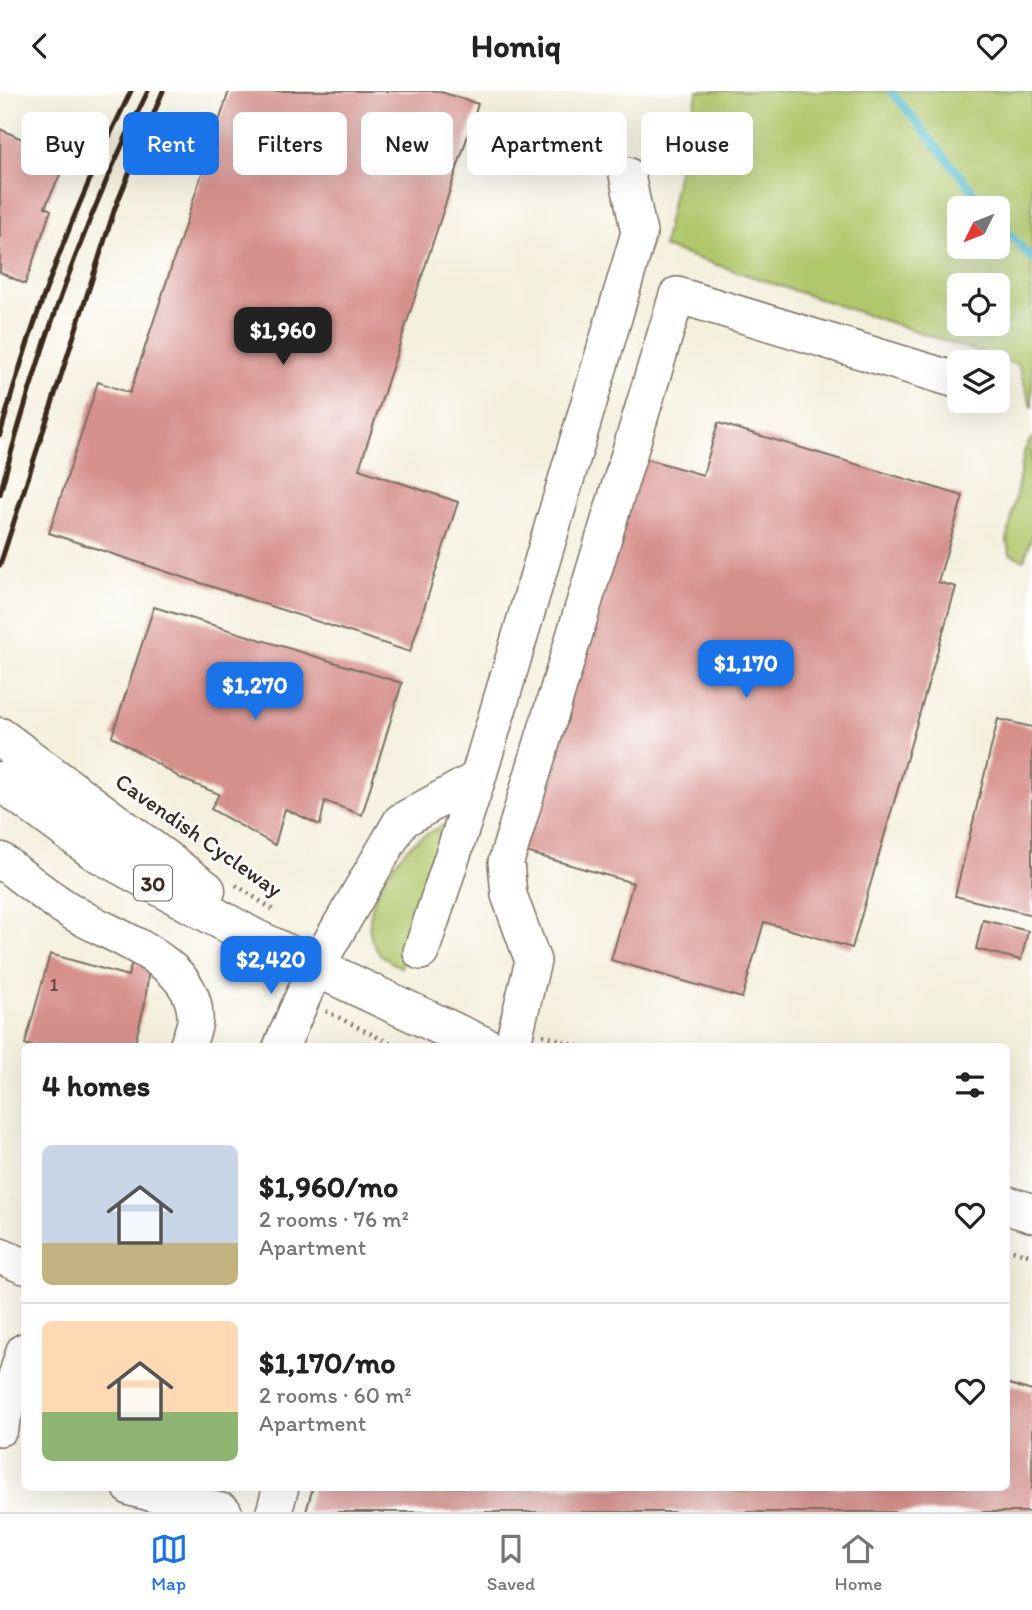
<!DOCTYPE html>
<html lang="en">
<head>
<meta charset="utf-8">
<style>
  body { margin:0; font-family:Itim,sans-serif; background:#f6f6f6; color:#222; height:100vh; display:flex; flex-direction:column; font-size:26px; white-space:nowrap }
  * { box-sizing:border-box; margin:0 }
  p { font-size:23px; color:#767676 }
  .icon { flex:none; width:38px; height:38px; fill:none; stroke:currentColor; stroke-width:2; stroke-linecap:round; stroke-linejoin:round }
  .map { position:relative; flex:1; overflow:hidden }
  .panel { position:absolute; left:21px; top:952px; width:989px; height:448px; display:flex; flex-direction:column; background:#fff; border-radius:10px; box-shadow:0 7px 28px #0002 }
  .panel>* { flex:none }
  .hud { position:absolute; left:21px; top:21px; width:990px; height:63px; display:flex; gap:14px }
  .needle { width:46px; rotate:227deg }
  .tools { position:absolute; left:947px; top:105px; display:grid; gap:14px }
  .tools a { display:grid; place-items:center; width:63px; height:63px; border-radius:10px; background:#fff; box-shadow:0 7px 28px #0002; font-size:35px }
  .price { position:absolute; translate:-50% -60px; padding:0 16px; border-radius:14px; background:#1a73e8; color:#fff; font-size:23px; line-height:46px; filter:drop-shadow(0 2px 4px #0008) }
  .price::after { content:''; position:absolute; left:50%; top:42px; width:21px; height:16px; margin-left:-10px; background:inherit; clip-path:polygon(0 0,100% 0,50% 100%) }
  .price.current { background:#222; color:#fff }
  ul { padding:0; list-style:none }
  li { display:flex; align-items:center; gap:21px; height:175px; padding:0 21px }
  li+li { border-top:2px solid #e0e0e0 }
  li span { display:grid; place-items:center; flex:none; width:196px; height:140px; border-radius:10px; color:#555 }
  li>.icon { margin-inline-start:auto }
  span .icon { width:84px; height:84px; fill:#fffc; stroke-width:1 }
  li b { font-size:30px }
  h2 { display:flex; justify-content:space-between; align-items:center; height:84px; padding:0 21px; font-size:30px }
  .chip { padding:0 24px; border-radius:10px; background:#fff; box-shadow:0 7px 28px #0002; font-size:24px; line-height:63px }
  .chip.current { background:#1a73e8; color:#fff }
  header { display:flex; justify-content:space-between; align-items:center; height:91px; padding:0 21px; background:#fff; font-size:32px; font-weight:800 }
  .tabs { display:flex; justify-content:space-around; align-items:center; height:98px; border-top:2px solid #e0e0e0; background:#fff; font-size:19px; color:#767676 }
  .tabs a { display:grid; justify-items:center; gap:4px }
  .tabs .current { color:#1a73e8 }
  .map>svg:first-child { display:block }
  .green { fill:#b0c76c; stroke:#767845; stroke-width:2; fill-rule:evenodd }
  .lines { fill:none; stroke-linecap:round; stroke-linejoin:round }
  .stream { stroke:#4eb8ca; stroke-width:8 }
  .building { fill:#d6908c }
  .minor-casing { stroke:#7c6f61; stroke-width:38 }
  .major-casing { stroke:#7c6f61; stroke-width:41 }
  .path { stroke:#7c6f61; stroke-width:4.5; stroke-dasharray:2 5; stroke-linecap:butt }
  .minor { stroke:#fff; stroke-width:35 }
  .major { stroke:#fff; stroke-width:38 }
  .rail { stroke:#3b2a1e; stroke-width:5 }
  .labels { text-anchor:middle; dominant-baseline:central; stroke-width:5; stroke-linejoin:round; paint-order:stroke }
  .number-label { font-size:19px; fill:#62443a }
  .shield { fill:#fff; stroke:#766a62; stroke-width:2 }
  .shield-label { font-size:21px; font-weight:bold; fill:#3b2a1e }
  .street-label { font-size:23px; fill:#3b2a1e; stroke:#fff }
</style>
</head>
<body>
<header><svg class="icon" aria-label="back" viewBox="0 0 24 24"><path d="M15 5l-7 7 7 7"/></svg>Homiq<svg class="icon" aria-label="heart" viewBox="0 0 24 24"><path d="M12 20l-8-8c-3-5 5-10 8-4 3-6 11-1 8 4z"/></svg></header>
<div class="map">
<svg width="1032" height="1421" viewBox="0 0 1032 1421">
  <rect width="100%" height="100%" fill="#fff"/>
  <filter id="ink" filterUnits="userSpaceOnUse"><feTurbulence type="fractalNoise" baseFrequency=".0143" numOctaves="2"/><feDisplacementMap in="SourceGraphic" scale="14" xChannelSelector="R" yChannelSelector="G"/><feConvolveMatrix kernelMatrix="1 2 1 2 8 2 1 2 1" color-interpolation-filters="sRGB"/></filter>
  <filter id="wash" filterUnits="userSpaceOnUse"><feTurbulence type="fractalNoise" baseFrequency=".00686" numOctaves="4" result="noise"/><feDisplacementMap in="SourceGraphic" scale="28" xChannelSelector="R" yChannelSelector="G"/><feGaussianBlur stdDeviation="1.57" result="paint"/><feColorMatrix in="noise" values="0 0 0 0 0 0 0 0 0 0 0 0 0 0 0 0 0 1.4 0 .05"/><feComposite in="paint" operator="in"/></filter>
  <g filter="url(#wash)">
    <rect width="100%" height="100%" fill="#f4f0de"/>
    <path class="green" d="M698,0H1032V317L1018,274L663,156L683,55ZM959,117H998V156H959ZM959,194H998V233H959Z
      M1032,347V445L1024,469L1010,463L1007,450L1025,358Z
      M446,733L401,876C395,873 387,870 382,865C349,835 389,769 417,749C426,742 437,738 446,733Z"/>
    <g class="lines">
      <path class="stream" d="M891,0L987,117
        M998,130L1032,168"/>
    </g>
    <g id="blocks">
      <path class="building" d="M229,0H438L478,13L359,378L458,411L410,561L49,442L98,291L130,302Z
        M0,38L67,69L45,116L51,119L25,193L0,181Z
        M718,332L963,405L938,491L956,496L852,857L764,831L742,907L611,869L633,792L519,759L633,364L703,384Z
        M154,516L402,592L362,724L325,710L320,734L285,718L275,754L211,718L219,703L182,688L112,645Z
        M998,628L1032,636V824L955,805Z
        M983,829L1028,840L1021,869L976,858Z
        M50,863L128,885L132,872L149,876L145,912L134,956H33L25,953Z
        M1006,1292L1032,1300V1421H306L313,1396H1006Z"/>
    </g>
  </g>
  <g filter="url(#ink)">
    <use href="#blocks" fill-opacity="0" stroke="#7c6f61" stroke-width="2"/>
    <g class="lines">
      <g class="minor-casing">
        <path id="minor" d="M0,769C24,787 48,807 74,822C112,846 194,869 195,925C196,935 190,946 187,956
          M421,861L478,687
          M281,956L315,878L401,730L478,687L639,142L627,84
          M512,956L533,870L509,804L506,771L677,204L959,290
          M0,1165L24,1175
          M0,1337L24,1260
          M131,1397L224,1421
          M274,1421L281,1396"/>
      </g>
      <g class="major-casing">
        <path id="major" d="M0,646L206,799
          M0,690L95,760L254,847L486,956
          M1006,1114L1032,1122"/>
      </g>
      <path class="path" d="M236,794L275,820
        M326,920L397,956
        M543,944L581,956
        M1006,1157L1032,1165"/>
      <use href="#minor" class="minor"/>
      <use href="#major" class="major"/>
      <path class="rail" d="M0,344C32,226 77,109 131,0
        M0,403C36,265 84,128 148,0
        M0,474L115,117L163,0"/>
    </g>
  </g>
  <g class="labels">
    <g class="number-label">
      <text x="54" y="893">1</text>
    </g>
    <rect class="shield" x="134" y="774.5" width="38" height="35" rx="5"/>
    <g class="shield-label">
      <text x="153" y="792">30</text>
    </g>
    <g class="street-label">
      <text transform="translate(199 744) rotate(35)">Cavendish Cycleway</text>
    </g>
  </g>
</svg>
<div class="tools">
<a><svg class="needle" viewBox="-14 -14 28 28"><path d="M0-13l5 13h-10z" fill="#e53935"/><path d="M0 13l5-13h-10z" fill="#767676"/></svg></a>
<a><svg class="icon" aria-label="locate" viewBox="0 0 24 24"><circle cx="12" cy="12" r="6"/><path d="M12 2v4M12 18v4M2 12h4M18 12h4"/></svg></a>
<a><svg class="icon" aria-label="layers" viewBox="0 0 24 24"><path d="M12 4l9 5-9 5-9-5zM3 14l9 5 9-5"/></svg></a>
</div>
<b class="price current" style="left:283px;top:276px">$1,960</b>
<b class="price" style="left:746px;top:609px">$1,170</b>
<b class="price" style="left:255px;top:631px">$1,270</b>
<b class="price" style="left:271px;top:905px">$2,420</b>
<div class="hud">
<a class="chip">Buy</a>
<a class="chip current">Rent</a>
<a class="chip">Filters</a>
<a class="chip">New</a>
<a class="chip">Apartment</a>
<a class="chip">House</a>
</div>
<section class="panel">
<h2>4 homes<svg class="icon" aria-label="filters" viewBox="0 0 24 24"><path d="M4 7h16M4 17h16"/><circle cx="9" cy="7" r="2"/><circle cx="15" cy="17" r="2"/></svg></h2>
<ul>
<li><span style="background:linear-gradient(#c9d6e8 70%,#c2b280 0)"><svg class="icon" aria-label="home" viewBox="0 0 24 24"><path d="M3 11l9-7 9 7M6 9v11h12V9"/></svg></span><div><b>$1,960/mo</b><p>2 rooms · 76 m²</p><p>Apartment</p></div><svg class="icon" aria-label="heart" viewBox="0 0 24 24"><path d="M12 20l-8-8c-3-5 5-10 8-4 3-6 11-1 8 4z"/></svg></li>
<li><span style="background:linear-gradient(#ffd9b3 65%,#8fb573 0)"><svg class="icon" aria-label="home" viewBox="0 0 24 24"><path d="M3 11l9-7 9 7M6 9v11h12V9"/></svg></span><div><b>$1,170/mo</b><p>2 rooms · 60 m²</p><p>Apartment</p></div><svg class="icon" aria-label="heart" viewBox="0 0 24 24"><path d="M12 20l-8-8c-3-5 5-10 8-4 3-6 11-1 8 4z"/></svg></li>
</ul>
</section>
</div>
<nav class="tabs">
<a class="current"><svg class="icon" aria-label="map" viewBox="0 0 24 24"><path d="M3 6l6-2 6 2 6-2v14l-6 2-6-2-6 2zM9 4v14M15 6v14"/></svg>Map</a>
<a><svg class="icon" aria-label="saved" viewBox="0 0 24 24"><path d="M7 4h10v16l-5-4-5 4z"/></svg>Saved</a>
<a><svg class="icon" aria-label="home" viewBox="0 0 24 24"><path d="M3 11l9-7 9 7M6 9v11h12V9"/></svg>Home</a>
</nav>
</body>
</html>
